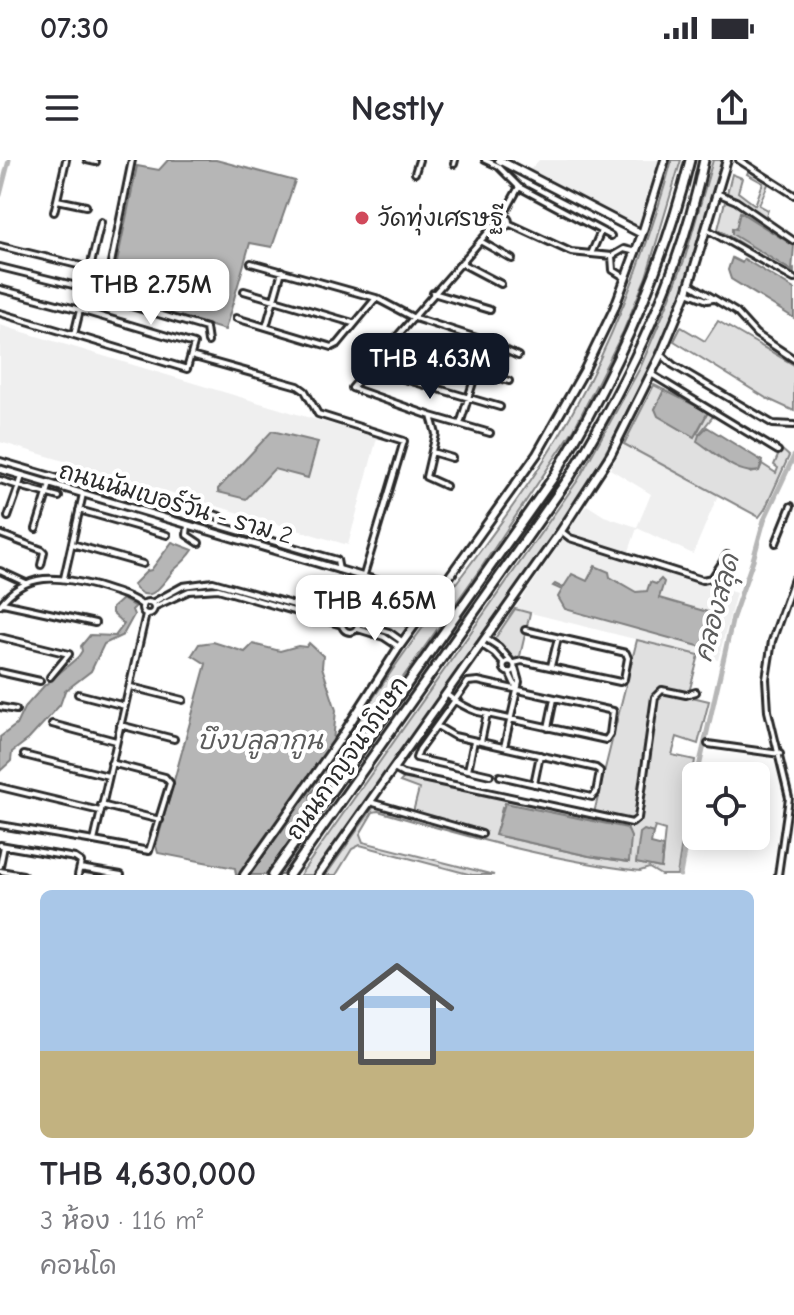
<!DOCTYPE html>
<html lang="th">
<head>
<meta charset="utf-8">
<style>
  body { margin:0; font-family:"Comic Neue","Playpen Sans Thai",sans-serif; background:#f7f7f7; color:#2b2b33; height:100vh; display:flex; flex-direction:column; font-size:30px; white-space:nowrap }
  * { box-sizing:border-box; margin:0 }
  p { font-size:26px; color:#7c7c81 }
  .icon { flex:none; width:44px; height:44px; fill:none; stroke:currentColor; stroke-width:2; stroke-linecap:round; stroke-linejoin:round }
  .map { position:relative; height:715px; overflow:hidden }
  .drawer { display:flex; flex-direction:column; background:#fff; flex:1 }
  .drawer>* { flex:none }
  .controls { position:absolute; left:682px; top:602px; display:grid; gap:16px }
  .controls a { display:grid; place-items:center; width:88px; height:88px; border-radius:12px; background:#fff; box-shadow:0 4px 20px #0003; font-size:40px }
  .price { position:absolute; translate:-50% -68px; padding:0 18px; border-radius:16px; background:#fff; color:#222; font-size:26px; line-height:52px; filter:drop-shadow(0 2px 4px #0008) }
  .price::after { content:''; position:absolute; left:50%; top:48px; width:24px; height:18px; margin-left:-12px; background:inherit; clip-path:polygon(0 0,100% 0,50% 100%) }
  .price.on { background:#111827; color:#fff }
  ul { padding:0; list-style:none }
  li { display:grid; align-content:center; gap:16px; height:424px; padding:0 40px }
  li+li { border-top:2px solid #e1e1e2 }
  li span { display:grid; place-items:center; height:248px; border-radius:12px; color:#555 }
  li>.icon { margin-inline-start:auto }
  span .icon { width:144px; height:144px; fill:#fffc; stroke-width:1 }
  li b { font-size:34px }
  .status { display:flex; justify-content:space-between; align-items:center; height:56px; padding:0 40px; background:#fff; direction:ltr }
  .status svg { height:22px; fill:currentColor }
  header { display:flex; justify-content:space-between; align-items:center; height:104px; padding:0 40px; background:#fff; font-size:36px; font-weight:600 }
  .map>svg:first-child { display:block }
  .built { fill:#efefef }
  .green { fill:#e0e0e0; stroke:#868686; stroke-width:2; fill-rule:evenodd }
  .water { fill:#b6b6b6; stroke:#7e7e7e; stroke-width:2 }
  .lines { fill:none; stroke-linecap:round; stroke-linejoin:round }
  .canal { stroke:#b6b6b6; stroke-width:5 }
  .minor-casing { stroke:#2b2b2b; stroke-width:10 }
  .tertiary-casing { stroke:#2b2b2b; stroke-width:11 }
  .secondary-casing { stroke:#2b2b2b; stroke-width:12 }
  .motorway-casing { stroke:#2b2b2b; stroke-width:13 }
  .minor { stroke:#fff; stroke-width:4 }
  .tertiary { stroke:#fff; stroke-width:5 }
  .secondary { stroke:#fff; stroke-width:6 }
  .motorway { stroke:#fff; stroke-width:7 }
  .poi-dot { fill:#d1495b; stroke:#fff; stroke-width:3 }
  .labels { text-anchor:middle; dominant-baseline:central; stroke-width:8; stroke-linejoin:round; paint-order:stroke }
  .poi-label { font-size:24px; fill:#2b2b2b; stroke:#fff; text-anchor:start }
  .street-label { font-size:24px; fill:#2b2b2b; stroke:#fff }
  .water-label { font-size:26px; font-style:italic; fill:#5c5c5c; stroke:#fff }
</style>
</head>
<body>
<div class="status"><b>07:30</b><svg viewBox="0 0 49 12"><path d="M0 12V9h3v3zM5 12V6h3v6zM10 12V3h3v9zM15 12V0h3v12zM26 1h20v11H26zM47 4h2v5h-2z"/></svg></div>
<header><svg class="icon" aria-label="menu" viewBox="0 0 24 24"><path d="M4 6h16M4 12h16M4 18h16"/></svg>Nestly<svg class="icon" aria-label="share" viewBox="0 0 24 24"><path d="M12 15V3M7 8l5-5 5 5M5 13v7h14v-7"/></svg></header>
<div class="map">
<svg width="794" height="715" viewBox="0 0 794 715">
  <rect width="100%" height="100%" fill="#fff"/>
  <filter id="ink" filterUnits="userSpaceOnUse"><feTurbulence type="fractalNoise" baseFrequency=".0125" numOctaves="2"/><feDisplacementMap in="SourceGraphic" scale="16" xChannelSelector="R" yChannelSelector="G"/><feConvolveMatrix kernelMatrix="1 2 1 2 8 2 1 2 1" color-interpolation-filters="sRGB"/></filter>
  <g filter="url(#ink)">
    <path class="built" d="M539,0H660L639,69L528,12Z
      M0,165L377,278L348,385L0,282Z
      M624,284L718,335L693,394L637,368L628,394L567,372L587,345L604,356L637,367L651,334L610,309Z
      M564,378L736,433L718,500L515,449Z"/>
    <path class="green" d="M672,0H681L646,117L623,172L574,269L483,405L312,645L310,635L347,589L341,586C365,551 388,515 413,481C457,420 504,363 544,300C604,207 643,105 672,0Z
      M713,0H723C696,122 642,236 576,342L315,715H300L578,320L640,208L665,150L685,98Z
      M749,10L769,22L759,45L768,50L765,58L794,77V86L741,52L736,69L792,111L794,109V117L718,69L732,14L742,18L738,32L755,45L763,23L747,14Z
      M718,161L794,205V251L766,238L674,181L681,167L705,181Z
      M654,225L664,230L655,249L697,273L708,252L714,255L699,274L751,313L759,311L762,304L776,313L778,308L774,305L781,289L789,296L765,349L759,357L624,284Z
      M515,449L530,453L520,496L514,499L494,480Z
      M637,480L699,495L688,536L709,541L698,584L677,577L672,595L695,600L677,715H661L649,708L640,711C550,700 465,676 378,651L373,652L360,674L363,682L494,715H472L360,685L352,689L336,715H326L377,642L413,652L419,629L400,622L406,616L499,637L500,634L594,653ZM502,647L629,702L589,696L496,675ZM655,667L665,670L661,708L637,703L644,671L653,673Z"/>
    <path class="water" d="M168,0H216L295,21L272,87L250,83L225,170L110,136L137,6L159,10Z
      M740,52L794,86L792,111L732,74V68L736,69Z
      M732,98L742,103L744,99L794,129V158L731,119L728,110Z
      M664,230L708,252L694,277L658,256L655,249Z
      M707,267L762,301L759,311C737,316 714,292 697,281L699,275Z
      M272,271L318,282L308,318L274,309L246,339L218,332V329Z
      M172,382L193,390C188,398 181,404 174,410C163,422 150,449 133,425L147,411L151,410Z
      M595,406L609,412L610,417L636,432L647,431L650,422L656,424L661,419L664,422L659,438L718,455L709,489L565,449L558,437L562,430L553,426L555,424L563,428L572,414L587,421Z
      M122,439L135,447L132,450L134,455L123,475L104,484L91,511L65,531L60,545L29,579L12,592L11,601L0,611V577L16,565L24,548L44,526L78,497L82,491L81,486L90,475L115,476L124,464L112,453V448Z
      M213,482L245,492L253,484L280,491L298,486L306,487L309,483L323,496L322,507L336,550L333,582L347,588L310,635L312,645L299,709L295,715H236L235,708L158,693L156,686L206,504L192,495L199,484Z
      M505,643L627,668L631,677L629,702L589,696L495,675Z
      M644,670L653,673L651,684L663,687L661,708L636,703L640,673Z"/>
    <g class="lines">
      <path class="canal" d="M0,35L9,0
        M697,616L733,457L753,400L764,360L794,296
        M680,715L696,622"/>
      <g class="minor-casing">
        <path id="minor" d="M66,0L57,40L86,46
          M87,0L96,2
          M132,0L104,138L206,168L208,182
          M485,0L498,6L519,27L611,76
          M739,0L794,35
          M454,4L455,0
          M415,13L419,0
          M719,34L736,41L794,81
          M54,52L57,40
          M503,56L519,27
          M497 62a6 6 0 1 1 12 0a6 6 0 1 1-12 0Z
          M508,63L571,92L612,96
          M708,70L794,119
          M480,81L512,99
          M0,86L90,108
          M591,94L601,71
          M251,103L376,138L412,157L486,181L518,196
          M461,103L501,124
          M0,107L85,128
          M626,118L613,110L612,96L624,89L636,92
          M690,124L736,152L756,174L794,199
          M0,129L80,150L101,62
          M244,131L353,163
          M687,132L707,140L713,139
          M433,133L490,150
          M80,150L194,184L187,209L74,175Z
          M0,153L74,175
          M236,158L332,187L338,184L376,138
          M266,167L282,111
          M388,185L509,221
          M661,194L673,205L773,264L794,265
          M191,196L298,226L305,231L318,254L404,281L355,445
          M367,208L500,247
          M651,214L778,291
          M431,256L436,274L426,317L446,326
          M460,264L486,181
          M490,273L431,256L352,228L497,62
          M432,292L452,298
          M0,301L337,400L339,410
          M0,320L19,326L22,316
          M79,350L167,375
          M8,357L19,326L59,337
          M194,358L200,349L219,356V365
          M188,365L187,375L199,383
          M36,369L50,324
          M561,371L570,378L702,420L712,418L727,395
          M0,374L42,390L44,392L41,405
          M776,383L791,346
          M72,384L143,404
          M0,411L26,423
          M64,418L83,334
          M142 448a6 6 0 1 1 12 0a6 6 0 1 1-12 0Z
          M3,443L95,463
          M152,443L183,426L213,422L344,459
          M0,445C26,411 59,416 96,426C111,431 129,435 142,445
          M154,447L189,431L218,429L342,465
          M342 464a8 8 0 1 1 16 0a8 8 0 1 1-16 0Z
          M358,463L389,472L403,482
          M358,469L384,477L399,487
          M0,477L69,494L50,517
          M485,478L499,487L510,500
          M482,485L494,493L504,504
          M503.5 507a5.5 5.5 0 1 1 11 0a5.5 5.5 0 1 1-11 0Z
          M514,503L522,501L620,522L624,519L628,498L626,493L525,470
          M551,506L558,478
          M0,512L40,521
          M509,512L516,527
          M131,527L183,540
          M78,534L125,546
          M446,534C456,542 466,548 478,552L606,580L610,574L613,551L478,521L468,522L419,590L416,598L490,615
          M0,547L16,550
          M52,564L116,581
          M120,565L174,579
          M437,566L454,576L596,608L600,611L596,633L592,637L500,616
          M548,568L554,539
          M481,582L487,554
          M708,584L780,594
          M504,587L519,522L515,508
          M24,595L108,616
          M394,609L403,614L632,663L638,658L655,537L662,530L686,535L696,532
          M468,610L474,581
          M534,624L540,595
          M0,627L100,651
          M370,642L482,674
          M101,645L160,660
          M0,665L94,681L146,454
          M94,681L149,691L170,623L165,617L111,603
          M0,685L75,698L81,702L78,715
          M0,706L4,686
          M80,708L121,715
          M0,711L23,715
          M778,715L789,638L768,551L766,519L772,481L794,419"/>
      </g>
      <g class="tertiary-casing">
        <path id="tertiary" d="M0,309L435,438"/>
      </g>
      <g class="secondary-casing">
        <path id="secondary" d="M499,0L642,74
          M244,715L340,579L399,487L537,294L584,211L614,149L642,74L665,0
          M318,715L561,371L611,294L661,194L687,132L727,0"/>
      </g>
      <g class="motorway-casing">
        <path id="motorway" d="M272,715L553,318C613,218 662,114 690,0
          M289,715L571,315C630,217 681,113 704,0"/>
      </g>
      <use href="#minor" class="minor"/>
      <use href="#tertiary" class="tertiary"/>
      <use href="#secondary" class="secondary"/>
      <use href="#motorway" class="motorway"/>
    </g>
  </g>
  <circle class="poi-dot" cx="362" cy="58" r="8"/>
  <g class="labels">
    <g class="poi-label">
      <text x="378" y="58">วัดทุ่งเศรษฐี</text>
    </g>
    <g class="street-label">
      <text transform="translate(176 343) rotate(16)">ถนนนัมเบอร์วัน - ราม 2</text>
      <text transform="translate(347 598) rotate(-55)">ถนนกาญจนาภิเษก</text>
    </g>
    <g class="water-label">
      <text transform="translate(717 448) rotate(-75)">คลองสลุด</text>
      <text x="260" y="581">บึงบลูลากูน</text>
    </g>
  </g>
</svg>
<div class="controls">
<a><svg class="icon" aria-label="locate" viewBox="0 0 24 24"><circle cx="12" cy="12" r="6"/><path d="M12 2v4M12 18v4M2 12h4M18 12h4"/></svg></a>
</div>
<b class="price" style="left:151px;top:167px">THB 2.75M</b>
<b class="price on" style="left:430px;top:241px">THB 4.63M</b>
<b class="price" style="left:375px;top:483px">THB 4.65M</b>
</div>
<section class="drawer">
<ul>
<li><span style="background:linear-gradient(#a9c7e8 65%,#c2b280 0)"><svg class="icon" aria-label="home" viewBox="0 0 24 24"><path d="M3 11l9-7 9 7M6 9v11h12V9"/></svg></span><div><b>THB 4,630,000</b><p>3 ห้อง · 116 m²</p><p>คอนโด</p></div></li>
</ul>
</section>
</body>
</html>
